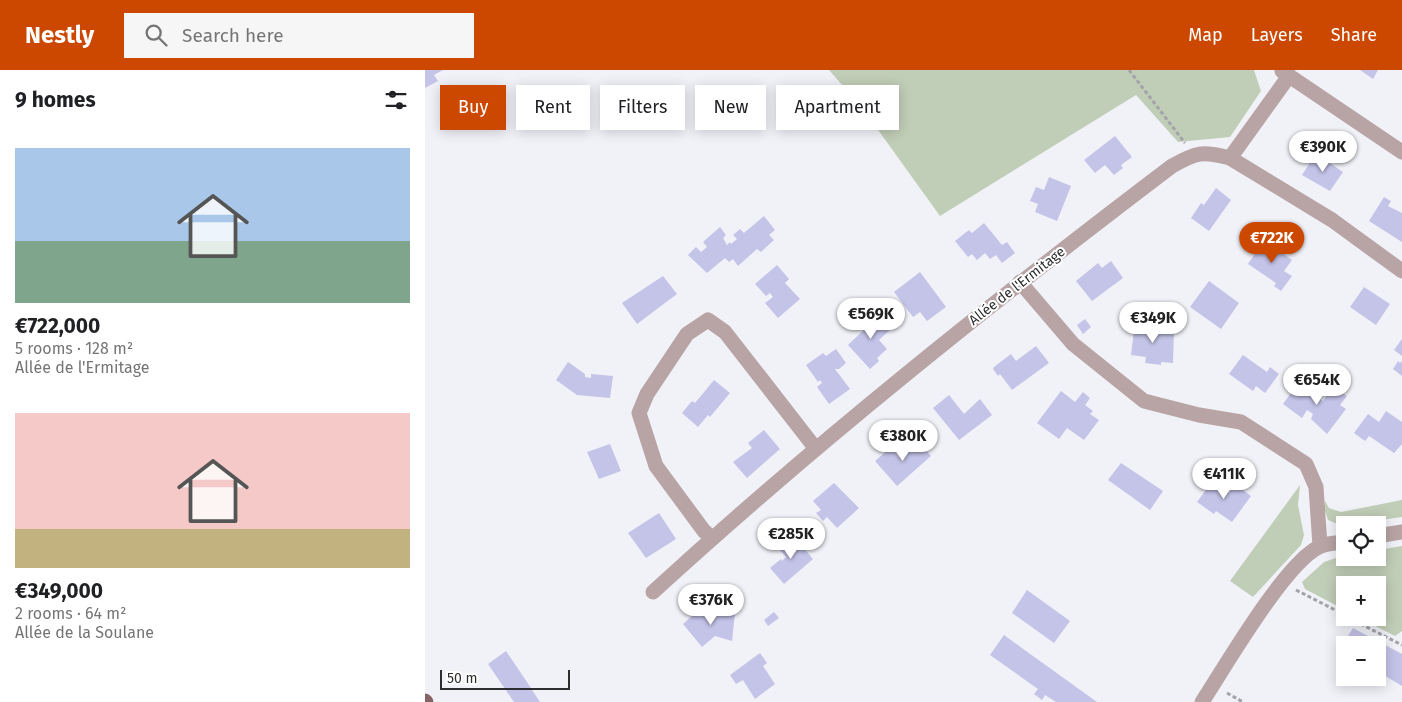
<!DOCTYPE html>
<html lang="en">
<head>
<meta charset="utf-8">
<style>
  body { margin:0; font-family:"Fira Sans",sans-serif; background:#f6f6f6; color:#202124; height:100vh; display:flex; flex-direction:column; font-size:19px; white-space:nowrap }
  * { box-sizing:border-box; margin:0 }
  p { font-size:16px; color:#757577 }
  .icon { flex:none; width:28px; height:28px; fill:none; stroke:currentColor; stroke-width:2; stroke-linecap:round; stroke-linejoin:round }
  .map { position:relative; flex:1; overflow:hidden }
  .side { display:flex; flex-direction:column; background:#fff; width:425px }
  .side>* { flex:none }
  .top-card { position:absolute; left:15px; top:15px; width:475px; height:45px; display:flex; gap:10px }
  .controls { position:absolute; left:911px; top:446px; display:grid; gap:10px }
  .controls a { display:grid; place-items:center; width:50px; height:50px; border-radius:0px; background:#fff; box-shadow:0 2px 12px #0003; font-size:25px }
  .scale { position:absolute; left:15px; bottom:12px; width:130px; box-sizing:border-box; padding-left:5px; border:2px solid #2d2e30; border-top:0; font-size:14px; line-height:18px; white-space:nowrap; color:#2d2e30; -webkit-text-stroke:4px #fff; paint-order:stroke }
  .price { position:absolute; translate:-50% -42px; padding:0 11px; border-radius:18px; background:#fff; color:#222; font-size:16px; line-height:32px; filter:drop-shadow(0 1px 2px #0008) }
  .price::after { content:''; position:absolute; left:50%; top:30px; width:15px; height:11px; margin-left:-8px; background:inherit; clip-path:polygon(0 0,100% 0,50% 100%) }
  .price.selected { background:#cc4700; color:#fff }
  ul { padding:0; list-style:none }
  li { display:grid; align-content:center; gap:10px; height:265px; padding:0 15px }
  li span { display:grid; place-items:center; height:155px; border-radius:0px; color:#555 }
  li>.icon { margin-inline-start:auto }
  span .icon { width:90px; height:90px; fill:#fffc; stroke-width:1 }
  li b { font-size:21px }
  h2 { display:flex; justify-content:space-between; align-items:center; height:60px; padding:0 15px; font-size:21px }
  .tag { padding:0 18px; border-radius:0px; background:#fff; box-shadow:0 2px 12px #0003; font-size:18px; line-height:45px }
  .tag.selected { background:#cc4700; color:#fff }
  header { display:flex; align-items:center; gap:30px; box-sizing:border-box; height:70px; padding:0 25px; background:#cc4700; color:#fff }
  header strong { font-size:24px }
  nav { display:flex; gap:28px; margin-inline-start:auto; font-size:18px }
  .search { width:350px; height:45px; background:#f6f6f6; display:flex; align-items:center; gap:12px; box-sizing:border-box; padding:0 18px; border-radius:0px; color:#757577; font-size:19px }
  main { display:flex; flex:1; min-height:0 }
  .map>svg:first-child { display:block }
  .green { fill:#c0cdb7 }
  .building { fill:#c4c3e8 }
  .lines { fill:none; stroke-linecap:round; stroke-linejoin:round }
  .path { stroke:#a3a4a9; stroke-width:3; stroke-dasharray:4 2.5; stroke-linecap:butt }
  .street { stroke:#b8a4a5; stroke-width:15 }
  .primary { stroke:#856465; stroke-width:15 }
  .labels { text-anchor:middle; dominant-baseline:central; stroke-width:4; stroke-linejoin:round; paint-order:stroke }
  .street-label { font-size:14px; fill:#2d2e30; stroke:#fff }
</style>
</head>
<body>
<header>
<strong>Nestly</strong>
<div class="search"><svg class="icon" aria-label="search" viewBox="0 0 24 24"><circle cx="10" cy="10" r="6"/><path d="M15 15l6 6"/></svg>Search here</div>
<nav><a>Map</a><a>Layers</a><a>Share</a></nav>
</header>
<main>
<section class="side">
<h2>9 homes<svg class="icon" aria-label="filters" viewBox="0 0 24 24"><path d="M4 7h16M4 17h16"/><circle cx="9" cy="7" r="2"/><circle cx="15" cy="17" r="2"/></svg></h2>
<ul>
<li><span style="background:linear-gradient(#a9c7e8 60%,#7fa58c 0)"><svg class="icon" aria-label="home" viewBox="0 0 24 24"><path d="M3 11l9-7 9 7M6 9v11h12V9"/></svg></span><div><b>€722,000</b><p>5 rooms · 128 m²</p><p>Allée de l'Ermitage</p></div></li>
<li><span style="background:linear-gradient(#f6c9c9 75%,#c2b280 0)"><svg class="icon" aria-label="home" viewBox="0 0 24 24"><path d="M3 11l9-7 9 7M6 9v11h12V9"/></svg></span><div><b>€349,000</b><p>2 rooms · 64 m²</p><p>Allée de la Soulane</p></div></li>
</ul>
</section>
<div class="map">
<svg width="977" height="632" viewBox="0 0 977 632">
  <rect width="100%" height="100%" fill="#f1f2f8"/>
  <path class="green" d="M404,0H829L836,21L805,67L753,72L711,25L515,146L438,39Z
    M875,415L873,435L879,465L876,475L828,527L805,511Z
    M977,430V447L920,455L919,457L903,450L899,438L900,431L904,438L916,442Z
    M977,476V561L970,566L934,548H952V515H920V540L880,519L877,512L899,492L920,485V488H952L953,480Z"/>
  <path class="building" d="M0,0H18L9,5L13,11L0,18Z
    M935,0H953L948,9Z
    M690,66L707,87L696,95L698,98L689,105L680,95L670,103L659,90Z
    M893,85L918,102L905,121L877,105L888,88L890,89Z
    M624,107L646,116L632,151L610,142L613,134L605,131L611,117L619,120Z
    M791,118L806,130L784,161L766,148L776,133L779,135Z
    M959,127L966,131L963,136L977,143V172L944,151Z
    M339,146L350,160L344,165L349,170L336,182L332,179L313,196L308,189L304,192L300,188L282,203L263,185L271,177L276,182L282,177L278,172L295,157L301,165L298,168L302,175L305,172L306,174L312,169L308,165L315,159L319,163Z
    M559,153L577,175L582,172L590,183L577,193L571,185L565,189L560,183L552,190L547,184L543,187L530,171L544,160L547,163Z
    M839,170L867,190L859,201L867,206L856,221L849,216L851,213L823,194Z
    M686,191L698,208L667,231L651,211L673,193L677,198Z
    M352,195L364,209L360,213L375,229L353,248L340,233L348,227L345,223L341,226L330,214Z
    M495,202L521,237L502,251L495,242L488,247L469,222Z
    M238,206L252,224L212,254L197,233Z
    M784,211L814,233L796,259L765,237Z
    M939,217L965,234L951,255L925,237Z
    M447,240L466,259L454,270L462,279L452,288L454,291L445,299L423,275L442,257L436,250Z
    M660,249L666,257L658,264L652,255Z
    M710,252L721,253V256L749,259L748,293L736,292V295L720,293L721,287L706,285Z
    M977,269V286L969,280Z
    M611,276L624,293L587,320L575,304L573,306L568,299L569,297L586,284L591,291Z
    M411,279L421,293L414,299H410L425,319L404,334L392,317L397,313L395,310L393,312L381,295L398,283L401,286Z
    M818,285L842,302L845,297L854,304L840,323L831,316L828,321L804,304Z
    M973,291L975,293L977,291V306L968,299Z
    M143,292L160,304V307L166,308V304L188,306L185,328L152,325L131,310Z
    M289,310L305,323L285,347L283,345L273,357L257,343L267,331L270,333Z
    M873,313L898,331L908,317L922,326L915,335L921,339L902,364L886,349L888,344L882,340L877,348L858,334Z
    M636,321L650,332L658,322L665,328L660,335L668,341L665,344L674,350L659,370L642,358L634,369L612,353Z
    M524,325L539,344L555,329L567,345L534,370L508,338Z
    M961,341L977,352V374L969,383L944,366L940,371L929,363L943,344L954,352Z
    M339,360L355,379L322,408L308,392L327,378L323,373Z
    M492,370L506,386L472,416L450,391L466,377L474,387L477,385L476,383Z
    M185,374L196,401L174,409L162,382Z
    M696,393L738,421L725,440L683,410Z
    M789,409L802,418L800,421L804,423L810,414L826,426L807,452L791,441L789,444L772,432Z
    M409,413L434,438L412,458L402,447L398,451L391,443L396,440L388,431Z
    M234,443L251,469L221,488L203,463Z
    M368,465L388,489L359,514L345,498L356,489L357,491L361,487L353,478Z
    M602,520L645,551L629,573L587,543Z
    M278,536L287,547H289V542L310,543L307,571L290,566L277,577L258,554Z
    M349,542L354,548L343,556L339,550Z
    M928,558L977,584V616L952,601V575H920V579L916,577Z
    M579,565L601,581L672,632H631L620,625L617,630L609,624L613,619L565,585Z
    M81,581L102,612L115,632H89L63,594Z
    M335,583L342,593L338,596L350,614L330,629L318,610L311,614L305,605Z"/>
  <g class="lines">
    <path class="path" d="M704,0L760,73
      M871,520L920,545
      M924,548L977,575
      M802,623L818,632"/>
    <path class="street" d="M857,1L977,82
      M805,88L907,150L977,201
      M595,212L648,274L719,331L774,345L816,352L881,394L891,417L895,476
      M952,466L977,462
      M287,468L279,461L231,396L214,343L222,324L262,264L283,250L300,262L391,379
      M228,522C393,371 569,231 747,96C772,82 777,81 805,88L864,6
      M777,632C800,597 860,493 894,477C901,473 912,473 920,472"/>
    <path class="primary" d="M0,631L1,632"/>
  </g>
  <g class="labels">
    <g class="street-label">
      <text transform="translate(592 216) rotate(-38)">Allée de l'Ermitage</text>
    </g>
  </g>
</svg>
<div class="controls">
<a><svg class="icon" aria-label="locate" viewBox="0 0 24 24"><circle cx="12" cy="12" r="6"/><path d="M12 2v4M12 18v4M2 12h4M18 12h4"/></svg></a>
<a>+</a>
<a>−</a>
</div>
<div class="scale">50 m</div>
<b class="price" style="left:898px;top:103px">€390K</b>
<b class="price selected" style="left:847px;top:194px">€722K</b>
<b class="price" style="left:446px;top:270px">€569K</b>
<b class="price" style="left:728px;top:274px">€349K</b>
<b class="price" style="left:892px;top:336px">€654K</b>
<b class="price" style="left:478px;top:392px">€380K</b>
<b class="price" style="left:799px;top:430px">€411K</b>
<b class="price" style="left:366px;top:490px">€285K</b>
<b class="price" style="left:286px;top:556px">€376K</b>
<div class="top-card">
<a class="tag selected">Buy</a>
<a class="tag">Rent</a>
<a class="tag">Filters</a>
<a class="tag">New</a>
<a class="tag">Apartment</a>
</div>
</div>
</main>
</body>
</html>
